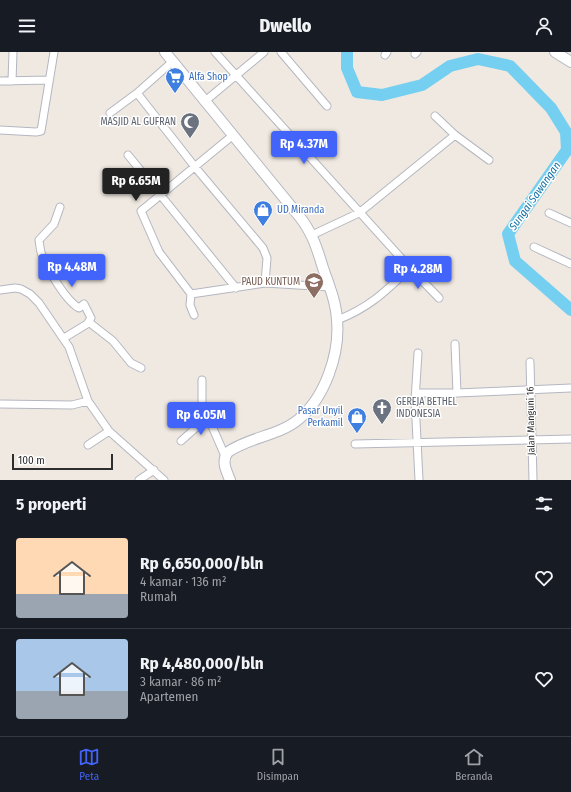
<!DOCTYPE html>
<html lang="id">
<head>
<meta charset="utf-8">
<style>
  body { margin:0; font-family:"Fira Sans Condensed",sans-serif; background:#242831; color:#f1f3f6; height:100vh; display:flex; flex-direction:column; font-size:15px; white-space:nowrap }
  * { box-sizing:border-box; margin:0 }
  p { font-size:13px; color:#9ea1a6 }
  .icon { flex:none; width:22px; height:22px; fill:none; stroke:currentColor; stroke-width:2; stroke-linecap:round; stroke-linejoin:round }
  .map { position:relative; height:428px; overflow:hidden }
  .panel { display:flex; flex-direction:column; background:#171b24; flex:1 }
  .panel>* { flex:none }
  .scale { position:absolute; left:12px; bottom:10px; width:101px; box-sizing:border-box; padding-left:4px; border:2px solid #2e2e2e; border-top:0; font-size:11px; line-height:14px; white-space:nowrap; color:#2e2e2e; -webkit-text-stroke:3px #fff; paint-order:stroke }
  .price { position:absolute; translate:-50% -34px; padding:0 9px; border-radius:4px; background:#4264fb; color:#fff; font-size:13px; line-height:26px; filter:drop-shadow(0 1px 2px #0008) }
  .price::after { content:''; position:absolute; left:50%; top:24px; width:12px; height:9px; margin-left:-6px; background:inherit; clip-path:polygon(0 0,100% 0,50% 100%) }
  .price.current { background:#222; color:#fff }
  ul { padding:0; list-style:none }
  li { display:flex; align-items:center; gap:12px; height:100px; padding:0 16px }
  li+li { border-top:1px solid #363941 }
  li span { display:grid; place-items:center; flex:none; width:112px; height:80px; border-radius:4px; color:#555 }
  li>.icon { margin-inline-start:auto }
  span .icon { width:48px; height:48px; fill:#fffc; stroke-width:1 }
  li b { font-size:17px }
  h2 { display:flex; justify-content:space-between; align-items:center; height:48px; padding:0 16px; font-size:17px }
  header { display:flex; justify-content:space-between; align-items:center; height:52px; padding:0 16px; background:#171b24; font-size:18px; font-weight:800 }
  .menu { display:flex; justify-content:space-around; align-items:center; height:56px; border-top:1px solid #363941; background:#171b24; font-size:11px; color:#9ea1a6 }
  .menu a { display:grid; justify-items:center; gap:2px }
  .menu .current { color:#4264fb }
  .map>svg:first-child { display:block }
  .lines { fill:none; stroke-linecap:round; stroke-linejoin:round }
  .river { stroke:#75cff0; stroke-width:12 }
  .street-casing { stroke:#b4b7c1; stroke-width:9 }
  .secondary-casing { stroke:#b4b7c1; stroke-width:12 }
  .street { stroke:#fff; stroke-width:7 }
  .secondary { stroke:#fff; stroke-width:10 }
  .labels { text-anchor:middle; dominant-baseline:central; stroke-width:3; stroke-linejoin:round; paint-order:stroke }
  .shop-label { font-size:10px; fill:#366cbe; stroke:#fff; text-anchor:start }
  .worship-label { font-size:10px; fill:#5b616d; stroke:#fff; text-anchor:end }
  .education-label { font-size:10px; fill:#785e54; stroke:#fff; text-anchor:end }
  .street-label { font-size:10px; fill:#2e2e2e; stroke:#fff }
  .water-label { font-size:11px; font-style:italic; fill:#0d6fa3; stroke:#fff }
</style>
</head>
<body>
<header><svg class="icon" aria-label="menu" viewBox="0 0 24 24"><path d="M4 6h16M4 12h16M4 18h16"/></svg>Dwello<svg class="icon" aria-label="person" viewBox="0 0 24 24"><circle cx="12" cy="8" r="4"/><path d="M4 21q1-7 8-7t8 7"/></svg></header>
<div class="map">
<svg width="571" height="428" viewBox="0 0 571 428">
  <rect width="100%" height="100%" fill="#efe9e1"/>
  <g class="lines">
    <path class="river" d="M347,0V16L357,40L382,43L422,33L450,14L478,7L510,14L551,56L566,80L567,98L508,182L515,209L571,258"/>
    <g class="street-casing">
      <path id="street" d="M215,0L410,216C386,239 369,256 337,268
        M281,0L327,54
        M415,2L417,0
        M385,3L387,0
        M172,10L137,41L195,115L263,196L267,206L265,231
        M0,29L49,28
        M12,29L13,0
        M204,50L264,0
        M110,61L137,41
        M435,64L455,83L489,108
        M0,78L36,80L41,79L54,0
        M128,103L236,236
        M60,155L54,172L39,188C40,193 40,199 42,203C48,218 66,249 79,256L84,252L91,266L87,272L64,286
        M549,161L571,171
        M312,183L359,161L455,83
        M534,195L571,212
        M410,216L439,246
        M0,238L15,236L21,237L30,242L39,251L69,295L88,349L109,379L164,428
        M191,242L159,200L141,159L232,84
        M191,242L265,231L330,235
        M191,242L190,253L194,263
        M90,271L113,289L131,311L141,316
        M455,292L457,341
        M418,301L415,348L419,428
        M530,310L533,428
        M202,328V351L225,404
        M416,341H457L571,336
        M0,352L72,353L88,349
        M181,389L208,365
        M355,392L571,387
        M88,393L109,379
        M139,428L154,418"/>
    </g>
    <g class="secondary-casing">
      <path id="secondary" d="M165,0L299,164C312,180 317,196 323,216C329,233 336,250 337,268C340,302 325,345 299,367C279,384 249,385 228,400C221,409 226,418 230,428
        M555,0L571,10"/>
    </g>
    <use href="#street" class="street"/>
    <use href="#secondary" class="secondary"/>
  </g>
  <defs>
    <g id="supermarket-pin" transform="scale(1)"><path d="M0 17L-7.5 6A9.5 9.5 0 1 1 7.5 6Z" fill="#3f7fe0" stroke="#fff"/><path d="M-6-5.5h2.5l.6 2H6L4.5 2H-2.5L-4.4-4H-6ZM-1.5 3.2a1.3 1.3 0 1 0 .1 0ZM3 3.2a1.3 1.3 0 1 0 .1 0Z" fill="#fff"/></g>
    <g id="mosque-pin" transform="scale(1)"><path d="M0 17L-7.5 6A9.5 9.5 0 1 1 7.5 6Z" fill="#6b7280" stroke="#fff"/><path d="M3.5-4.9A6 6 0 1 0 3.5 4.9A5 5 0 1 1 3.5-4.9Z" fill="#fff"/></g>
    <g id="shop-pin" transform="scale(1)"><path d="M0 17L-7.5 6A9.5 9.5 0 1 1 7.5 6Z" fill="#3f7fe0" stroke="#fff"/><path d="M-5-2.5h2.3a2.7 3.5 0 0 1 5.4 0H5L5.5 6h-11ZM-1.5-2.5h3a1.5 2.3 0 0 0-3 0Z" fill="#fff"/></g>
    <g id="school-pin" transform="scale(1)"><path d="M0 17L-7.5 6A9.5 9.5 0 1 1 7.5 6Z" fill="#8d6e63" stroke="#fff"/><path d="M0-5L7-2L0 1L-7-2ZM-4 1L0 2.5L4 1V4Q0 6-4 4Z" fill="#fff"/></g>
    <g id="church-pin" transform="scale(1)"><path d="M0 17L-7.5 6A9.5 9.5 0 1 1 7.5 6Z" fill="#6b7280" stroke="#fff"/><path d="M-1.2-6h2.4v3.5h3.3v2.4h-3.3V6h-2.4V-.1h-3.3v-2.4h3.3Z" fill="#fff"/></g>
  </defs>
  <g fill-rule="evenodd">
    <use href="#supermarket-pin" x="175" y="25"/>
    <use href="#mosque-pin" x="190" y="70"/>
    <use href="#shop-pin" x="263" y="158"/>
    <use href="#school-pin" x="314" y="230"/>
    <use href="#church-pin" x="382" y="356"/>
    <use href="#shop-pin" x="357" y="365"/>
  </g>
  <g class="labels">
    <g class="shop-label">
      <text x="189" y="25">Alfa Shop</text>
      <text x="277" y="158">UD Miranda</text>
      <text x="343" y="359" text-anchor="end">Pasar Unyil<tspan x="343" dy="12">Perkamil</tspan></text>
    </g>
    <g class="worship-label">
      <text x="176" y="70">MASJID AL GUFRAN</text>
      <text x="396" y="350" text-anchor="start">GEREJA BETHEL<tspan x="396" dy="12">INDONESIA</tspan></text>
    </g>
    <g class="education-label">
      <text x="300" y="230">PAUD KUNTUM</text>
    </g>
    <g class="street-label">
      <text transform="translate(531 369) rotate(-91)">Jalan Manguni 16</text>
    </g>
    <g class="water-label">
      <text transform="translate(535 144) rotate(-55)">Sungai Sawangan</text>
    </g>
  </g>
</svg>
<div class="scale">100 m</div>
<b class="price" style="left:304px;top:113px">Rp 4.37M</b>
<b class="price current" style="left:136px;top:150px">Rp 6.65M</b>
<b class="price" style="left:72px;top:236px">Rp 4.48M</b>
<b class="price" style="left:418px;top:238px">Rp 4.28M</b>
<b class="price" style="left:201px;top:384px">Rp 6.05M</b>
</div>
<section class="panel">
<h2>5 properti<svg class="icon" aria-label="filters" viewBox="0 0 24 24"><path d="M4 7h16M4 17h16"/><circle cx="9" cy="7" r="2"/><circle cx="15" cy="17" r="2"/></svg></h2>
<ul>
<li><span style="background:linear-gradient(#ffd9b3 70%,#9aa5b1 0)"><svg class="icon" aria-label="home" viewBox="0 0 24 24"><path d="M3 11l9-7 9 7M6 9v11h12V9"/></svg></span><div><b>Rp 6,650,000/bln</b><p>4 kamar · 136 m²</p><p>Rumah</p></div><svg class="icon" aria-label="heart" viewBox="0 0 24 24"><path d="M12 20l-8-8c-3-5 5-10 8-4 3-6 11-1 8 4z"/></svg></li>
<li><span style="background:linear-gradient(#a9c7e8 65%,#9aa5b1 0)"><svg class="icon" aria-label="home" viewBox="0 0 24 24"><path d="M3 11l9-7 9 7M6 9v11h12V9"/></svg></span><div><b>Rp 4,480,000/bln</b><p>3 kamar · 86 m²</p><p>Apartemen</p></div><svg class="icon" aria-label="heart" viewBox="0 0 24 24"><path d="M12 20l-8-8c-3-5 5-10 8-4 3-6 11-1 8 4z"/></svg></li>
</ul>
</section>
<nav class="menu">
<a class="current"><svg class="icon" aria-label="map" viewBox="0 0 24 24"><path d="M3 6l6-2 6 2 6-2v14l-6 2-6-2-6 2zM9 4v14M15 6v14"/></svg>Peta</a>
<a><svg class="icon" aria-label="saved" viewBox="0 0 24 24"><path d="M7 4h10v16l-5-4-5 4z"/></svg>Disimpan</a>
<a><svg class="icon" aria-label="home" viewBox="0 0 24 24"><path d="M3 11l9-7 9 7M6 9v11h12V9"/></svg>Beranda</a>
</nav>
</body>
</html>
